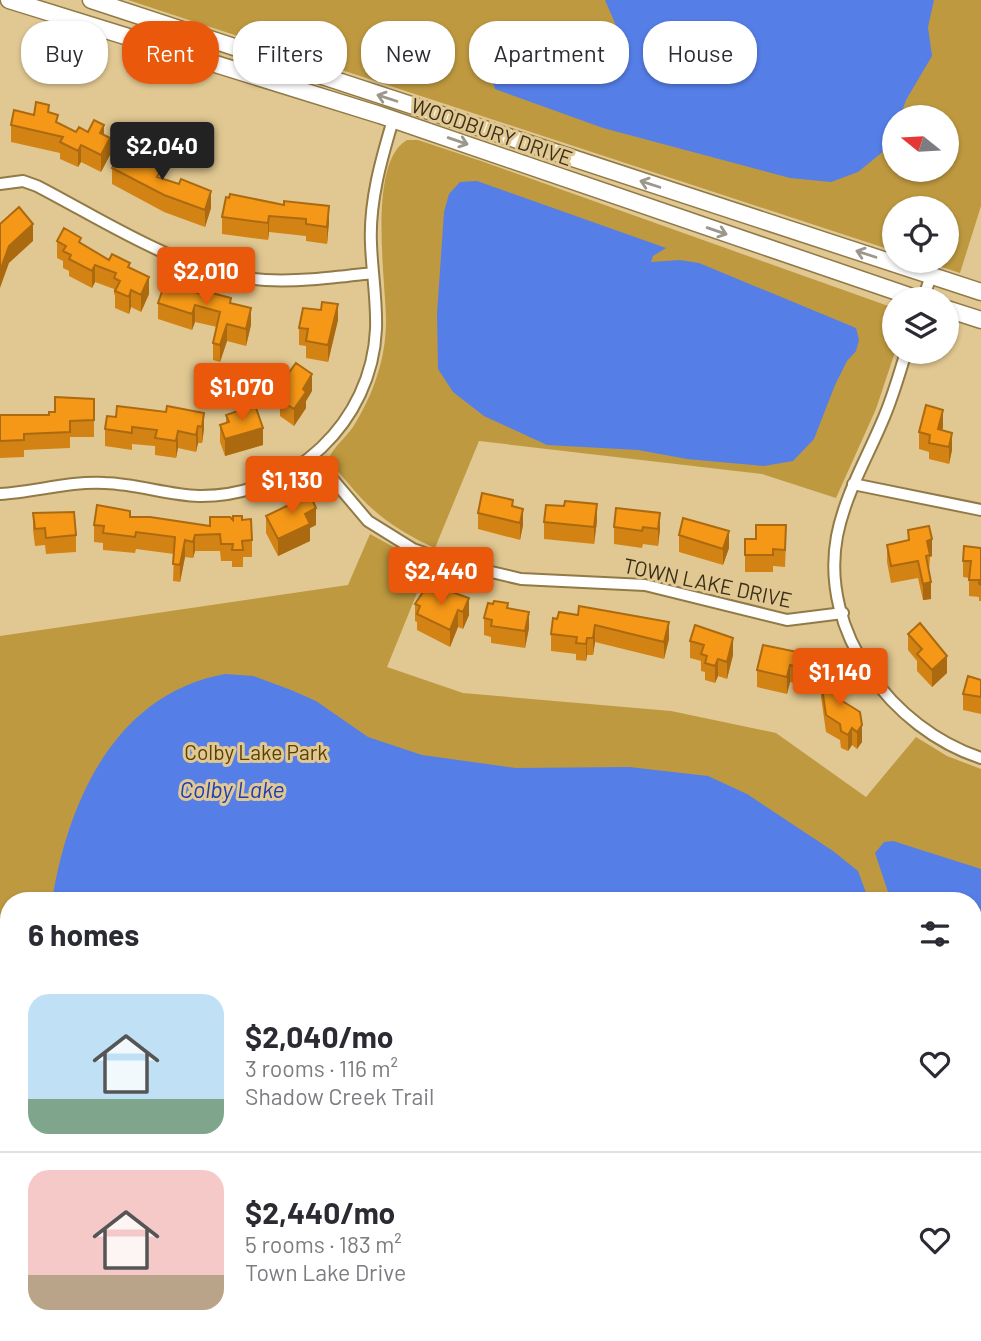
<!DOCTYPE html>
<html lang="en">
<head>
<meta charset="utf-8">
<style>
  body { margin:0; font-family:Barlow,sans-serif; background:#f7f7f7; color:#2b2b33; height:100vh; display:flex; flex-direction:column; font-size:26px; white-space:nowrap }
  * { box-sizing:border-box; margin:0 }
  p { font-size:23px; color:#7c7c81 }
  .icon { flex:none; width:38px; height:38px; fill:none; stroke:currentColor; stroke-width:2; stroke-linecap:round; stroke-linejoin:round }
  .map { position:relative; flex:1; overflow:hidden }
  .drawer { position:absolute; left:0px; top:892px; width:982px; height:450px; display:flex; flex-direction:column; background:#fff; border-radius:28px 28px 0 0; box-shadow:0 2px 5px #0004 }
  .drawer>* { flex:none }
  .top-card { position:absolute; left:21px; top:21px; width:940px; height:63px; display:flex; gap:14px }
  .needle { width:46px; rotate:288deg }
  .fabs { position:absolute; left:882px; top:105px; display:grid; gap:14px }
  .fabs a { display:grid; place-items:center; width:77px; height:77px; border-radius:50%; background:#fff; box-shadow:0 2px 5px #0004; font-size:35px }
  .price { position:absolute; translate:-50% -60px; padding:0 16px; border-radius:7px; background:#ea580c; color:#fff; font-size:23px; line-height:46px; filter:drop-shadow(0 2px 4px #0008) }
  .price::after { content:''; position:absolute; left:50%; top:42px; width:21px; height:16px; margin-left:-10px; background:inherit; clip-path:polygon(0 0,100% 0,50% 100%) }
  .price.active { background:#222; color:#fff }
  ul { padding:0; list-style:none }
  li { display:flex; align-items:center; gap:21px; height:175px; padding:0 28px }
  li+li { border-top:2px solid #e1e1e2 }
  li span { display:grid; place-items:center; flex:none; width:196px; height:140px; border-radius:21px; color:#555 }
  li>.icon { margin-inline-start:auto }
  span .icon { width:84px; height:84px; fill:#fffc; stroke-width:1 }
  li b { font-size:30px }
  h2 { display:flex; justify-content:space-between; align-items:center; height:84px; padding:0 28px; font-size:30px }
  .tag { padding:0 24px; border-radius:28px; background:#fff; box-shadow:0 2px 5px #0004; font-size:24px; line-height:63px }
  .tag.active { background:#ea580c; color:#fff }
  .map>svg:first-child { display:block }
  .green { fill:#be9940; fill-rule:evenodd }
  .forest { fill:#b4890b }
  .water { fill:#557ee7 }
  .lines { fill:none; stroke-linecap:round; stroke-linejoin:round }
  .minor-casing { stroke:#917a46; stroke-width:14 }
  .secondary-casing { stroke:#917a46; stroke-width:19 }
  .minor { stroke:#fff; stroke-width:10 }
  .secondary { stroke:#fff; stroke-width:16 }
  .wall { fill:#d38314 }
  .shaded-wall { fill:#ac6a10 }
  .building { fill:#f59817; stroke:#ac6a10; stroke-width:2 }
  .oneway { stroke:#9c978c }
  .labels { text-anchor:middle; dominant-baseline:central; stroke-width:6; stroke-linejoin:round; paint-order:stroke }
  .street-label { font-size:21px; fill:#392f19; stroke:#e1c892 }
  .park-label { font-size:21px; fill:#584204; stroke:#e1c892 }
  .water-label { font-size:23px; font-style:italic; fill:#1d3eb7; stroke:#e1c892 }
</style>
</head>
<body>
<div class="map">
<svg width="981" height="1341" viewBox="0 0 981 1341">
  <rect width="100%" height="100%" fill="#e1c892"/>
  <path class="green" d="M128,0H981V206L960,273L923,261H947V208H894V251ZM894,117H947V170H894Z
    M407,140H418L481,161L894,308L895,352L876,409L836,498L762,474L479,441L435,548C399,532 373,514 348,483C341,475 333,467 330,456C335,446 346,437 353,427C373,395 386,359 386,321C386,282 367,162 407,140Z
    M370,534L428,566L387,667L463,693L671,711L776,733L866,797L916,737L947,756L981,769V1341H558L535,1334H973V901H9V992L0,981V636L348,585Z
    M9,1061V1087L0,1091V1066Z"/>
  <path class="forest" d="M0,955L9,967V998L0,987Z
    M272,1334H327L310,1341H272Z
    M522,1334H597L618,1341H547Z"/>
  <path class="water" d="M605,0H934L928,27L932,56L906,100L900,117H894V135L885,150L858,172L831,182L790,178L603,128L495,89L491,77L497,72C530,73 618,87 621,37Z
    M477,181L666,248L653,256L651,262L680,260L699,263L856,328L859,340L856,351L847,361L835,385L814,439L793,461L764,466L687,459L638,450L547,445L484,416L453,392L438,369L437,314L444,212L449,194L460,182Z
    M225,674L253,676L291,690L316,701L368,737L422,755L516,768L629,767L708,776L747,794L833,851L858,871L869,901H52C68,801 115,694 225,674Z
    M893,841L981,869V955L973,963V901H891L875,853L884,842Z
    M981,1096V1341H779L753,1334H973V1097Z"/>
  <g class="lines">
    <g class="minor-casing">
      <path id="minor" d="M0,184L23,181L37,186C107,222 184,275 265,280C301,282 337,277 373,273
        M923,299L931,276
        M906,352C899,375 892,400 882,422C866,460 845,495 837,536C819,632 892,729 981,758
        M313,456L368,521L413,549L453,563L521,579L645,585L787,620L843,613
        M853,484L981,510
        M0,494C35,492 69,481 105,483C137,484 168,495 199,496C293,497 372,422 376,329C377,300 372,272 371,244C369,202 381,160 393,120
        M0,1160L9,1201
        M6,1341L9,1266"/>
    </g>
    <g class="secondary-casing">
      <path id="secondary" d="M9,0L380,115L918,299
        M91,0L981,292
        M947,309L981,320"/>
    </g>
    <use href="#minor" class="minor"/>
    <use href="#secondary" class="secondary"/>
  </g>
  <path class="wall" d="M49,113L58,123L76,132H88L104,135L110,155L101,172L81,162L78,167L60,159V153L11,142V125L34,115Z
    M112,168L161,178L211,208L205,227L164,212L112,184Z
    M226,197L329,222L327,244L306,241V236L269,232L268,240L222,234V217Z
    M57,241L81,244L109,260L130,268L149,294L141,312L131,307L129,314L115,308V295L114,294V289L95,282L92,288L69,276V271L63,268V261L57,258Z
    M210,298L231,303L251,325L246,346L227,341L220,362L213,360V343L217,327L195,322L192,330L158,319V303Z
    M338,320L328,362L306,358V346L299,345V328Z
    M280,385L312,391L306,401V408L294,426L280,416Z
    M94,399V437H70V448L24,450V457L0,458V415H49L55,412Z
    M166,412L204,413V429L202,443H198L196,452L178,448L176,458L155,455V446L132,444V450L105,446V429L116,417Z
    M226,415L263,445L225,456L220,442V425L226,423Z
    M943,427L942,430L952,450L949,464L929,459V452L919,449V432Z
    M293,497L316,525L310,528V541L278,556L266,533V516L293,503Z
    M513,506L523,525L520,540L478,529V513Z
    M564,506L597,521L594,544L544,539V522Z
    M616,508L660,529L658,546L643,544L642,548L614,544V527Z
    M33,513L76,535V552L46,554L45,545L35,546L33,530Z
    M130,517L210,526L233,520H242L252,540V557H243V567H232V561H221L220,551H195L193,558L185,557L180,582L173,581L174,554L136,549L135,553L103,550V543L94,542V525Z
    M908,530L932,556L930,557L929,572L931,599L923,600L918,578L891,583L887,562V545L908,541Z
    M679,535L729,548L723,565L679,552Z
    M745,539L786,542L785,567L773,566V572H745Z
    M981,548V601H979V597L969,596V578L963,577V561Z
    M425,589L469,615L463,629L458,627L450,647L417,630V622L415,621V604Z
    M508,608L529,628L525,648L491,643V637L484,635V618Z
    M557,619L669,639L664,659L595,642L593,655H587L586,661L576,660V654L551,651V634Z
    M695,625L733,655L727,679L718,676L715,683L705,680V672L701,671V661L690,658V641Z
    M908,634L947,673L932,687L917,671V661L908,650Z
    M812,655V672L809,687L790,682L787,694L757,687V670Z
    M981,680V714L963,710V694Z
    M821,681L839,699L860,712L862,742L857,749L852,745L848,751L841,748L840,740L826,732L821,697Z
    M42,1334H72V1341H43Z"/>
  <path class="shaded-wall" d="M104,125V142L100,133Z
    M110,138V155L101,172V155Z
    M81,145V162L78,167V151Z
    M211,191V208L205,227V210Z
    M329,206V222L327,244V227Z
    M269,216V232L268,240V223Z
    M33,224V241L9,263L0,288V271L9,246Z
    M95,265V282L92,288V271Z
    M149,277V294L141,312V295Z
    M131,290V307L129,314V297Z
    M338,304V320L328,362V345Z
    M195,305V322L192,330V314Z
    M251,308V325L246,346V329Z
    M227,324V341L220,362V345Z
    M312,374V391L306,401V408L294,426V409L303,389Z
    M943,410V427L938,446V429Z
    M204,413V429L202,443V427Z
    M198,426V443L196,452V435Z
    M263,428V445L225,456V439Z
    M178,431V448L176,458V441Z
    M952,433V450L949,464V447Z
    M597,504V521L594,544V527Z
    M316,508V525L310,528V541L278,556V539L305,514Z
    M523,509V525L520,540V523Z
    M660,513V529L658,546V529Z
    M729,531V548L723,565V549Z
    M195,535V551L193,558V542Z
    M932,539V556L930,557L927,541Z
    M185,540V557L180,582V565Z
    M931,582V599L923,600V584Z
    M469,598V615L463,629V612Z
    M458,610V627L450,647V630Z
    M529,612V628L525,648V631Z
    M669,622V639L664,659V642Z
    M595,625V642L593,655V638Z
    M587,638V655L586,661V644Z
    M733,638V655L727,679V662Z
    M812,655V672L809,687V670Z
    M947,656V673L932,687V670Z
    M718,659V676L715,683V666Z
    M790,665V682L787,694V677Z
    M862,725V742L857,749V732Z
    M852,728V745L848,751V735Z
    M7,1028V1039L0,1045V1033Z
    M6,1041V1052L0,1057V1046Z
    M104,1334H114V1338L104,1341Z"/>
  <path class="building" d="M36,102L49,105L48,112L58,115L56,122L76,132L79,127L88,132L94,120L104,125L100,133L110,138L101,155L81,145L78,151L60,142L63,137L11,125L14,110L34,115Z
    M132,154L161,170L157,177L179,184L181,179L211,191L205,210L164,195L112,168L119,155L130,160Z
    M230,194L284,205V201L329,206L327,227L306,224V219L269,216L268,223L222,217L226,197L229,198Z
    M19,207L33,224L9,246L0,271V224Z
    M64,228L81,238L79,242L109,260L112,254L130,263L128,267L149,277L141,295L131,290L129,297L115,291L120,281L114,278L116,273L95,265L92,271L69,259L71,255L63,251L66,246L57,241Z
    M166,280L210,298L212,293L231,298L230,303L251,308L246,329L227,324L220,345L213,343L220,312L195,305L192,314L158,303Z
    M322,302L338,304L328,345L306,341L308,329L299,328L303,308L321,310Z
    M296,363L312,374L303,389L306,392L294,409L280,400L287,390L280,385Z
    M55,397L94,399V420L70,421V432L24,434V440L0,441V415H49V412H55Z
    M255,405L263,428L225,439L220,425L229,422L226,415Z
    M926,405L943,410L938,429L952,433L949,447L929,443L930,435L919,432Z
    M117,406L166,412L167,406L204,413L202,427L198,426L196,435L178,431L176,441L155,438L157,430L132,427V433L105,429L107,416L116,417Z
    M308,490L316,508L305,514L310,524L278,539L266,516L295,502L293,497Z
    M482,493L513,500L512,506L523,509L520,523L478,513Z
    M565,501L597,504L594,527L544,522L546,505L564,506Z
    M97,505L130,511V517H150L210,526V517H230L233,520V516H242V520L251,519L252,540L242,541L243,550H232L233,544H221L220,534L195,535L193,542L185,540L180,565L173,564L175,537L136,532L135,537L103,533L104,526L94,525Z
    M616,508L660,513L658,529L643,527L642,531L614,527Z
    M74,512L76,535L46,538L45,528L35,529L33,513Z
    M683,518L729,531L723,549L679,535Z
    M756,525H786L785,550L773,549V555H745V539H756Z
    M929,526L932,539L927,541L930,555L926,556L931,582L923,584L918,561L891,566L887,545L909,540L908,530Z
    M964,546L981,548V585L979,584V580H969L971,561H963Z
    M425,589L446,597L449,591L469,598L463,612L458,610L450,630L417,614L420,606L415,604Z
    M494,601L508,603L507,608L529,612L525,631L491,626L492,620L484,618L488,603L493,604Z
    M579,606L669,622L664,642L595,625L593,638H587L586,644L576,643L577,637L551,634L553,618L557,619L559,612L578,615Z
    M920,623L947,656L932,670L917,654L922,649L908,634Z
    M695,625L733,638L727,662L718,659L715,666L705,663L707,656L701,654L704,645L690,641Z
    M763,645L812,655L809,670L790,665L787,677L757,670Z
    M968,676L981,680V697L963,694Z
    M836,678L839,699L860,712L862,725L857,732L852,728L848,735L841,731L840,724L826,715L821,681Z
    M0,1021L7,1028L0,1033L6,1041L0,1046Z
    M396,1334H416L434,1335V1341H396Z"/>
  <defs><path id="oneway-shaft" d="M-6 0H5M1.5-3L5.5 0L1.5 3" fill="none" stroke-width="1.6" stroke-linecap="round" stroke-linejoin="round" transform="scale(1.75)"/></defs>
  <g class="oneway">
    <use href="#oneway-shaft" transform="translate(387 98) rotate(-162)"/>
    <use href="#oneway-shaft" transform="translate(458 141) rotate(19)"/>
    <use href="#oneway-shaft" transform="translate(650 184) rotate(-162)"/>
    <use href="#oneway-shaft" transform="translate(717 231) rotate(19)"/>
    <use href="#oneway-shaft" transform="translate(866 254) rotate(-162)"/>
  </g>
  <g class="labels">
    <g class="street-label">
      <text transform="translate(492 131) rotate(19)">WOODBURY DRIVE</text>
      <text transform="translate(708 582) rotate(12)">TOWN LAKE DRIVE</text>
    </g>
    <g class="park-label">
      <text x="256" y="751">Colby Lake Park</text>
    </g>
    <g class="water-label">
      <text x="232" y="789">Colby Lake</text>
    </g>
  </g>
</svg>
<div class="fabs">
<a><svg class="needle" viewBox="-14 -14 28 28"><path d="M0-13l5 13h-10z" fill="#e53935"/><path d="M0 13l5-13h-10z" fill="#7c7c81"/></svg></a>
<a><svg class="icon" aria-label="locate" viewBox="0 0 24 24"><circle cx="12" cy="12" r="6"/><path d="M12 2v4M12 18v4M2 12h4M18 12h4"/></svg></a>
<a><svg class="icon" aria-label="layers" viewBox="0 0 24 24"><path d="M12 4l9 5-9 5-9-5zM3 14l9 5 9-5"/></svg></a>
</div>
<b class="price active" style="left:162px;top:182px">$2,040</b>
<b class="price" style="left:206px;top:307px">$2,010</b>
<b class="price" style="left:242px;top:423px">$1,070</b>
<b class="price" style="left:292px;top:516px">$1,130</b>
<b class="price" style="left:441px;top:607px">$2,440</b>
<b class="price" style="left:840px;top:708px">$1,140</b>
<div class="top-card">
<a class="tag">Buy</a>
<a class="tag active">Rent</a>
<a class="tag">Filters</a>
<a class="tag">New</a>
<a class="tag">Apartment</a>
<a class="tag">House</a>
</div>
<section class="drawer">
<h2>6 homes<svg class="icon" aria-label="filters" viewBox="0 0 24 24"><path d="M4 7h16M4 17h16"/><circle cx="9" cy="7" r="2"/><circle cx="15" cy="17" r="2"/></svg></h2>
<ul>
<li><span style="background:linear-gradient(#bfe0f5 75%,#7fa58c 0)"><svg class="icon" aria-label="home" viewBox="0 0 24 24"><path d="M3 11l9-7 9 7M6 9v11h12V9"/></svg></span><div><b>$2,040/mo</b><p>3 rooms · 116 m²</p><p>Shadow Creek Trail</p></div><svg class="icon" aria-label="heart" viewBox="0 0 24 24"><path d="M12 20l-8-8c-3-5 5-10 8-4 3-6 11-1 8 4z"/></svg></li>
<li><span style="background:linear-gradient(#f6c9c9 75%,#b9a48a 0)"><svg class="icon" aria-label="home" viewBox="0 0 24 24"><path d="M3 11l9-7 9 7M6 9v11h12V9"/></svg></span><div><b>$2,440/mo</b><p>5 rooms · 183 m²</p><p>Town Lake Drive</p></div><svg class="icon" aria-label="heart" viewBox="0 0 24 24"><path d="M12 20l-8-8c-3-5 5-10 8-4 3-6 11-1 8 4z"/></svg></li>
</ul>
</section>
</div>
</body>
</html>
